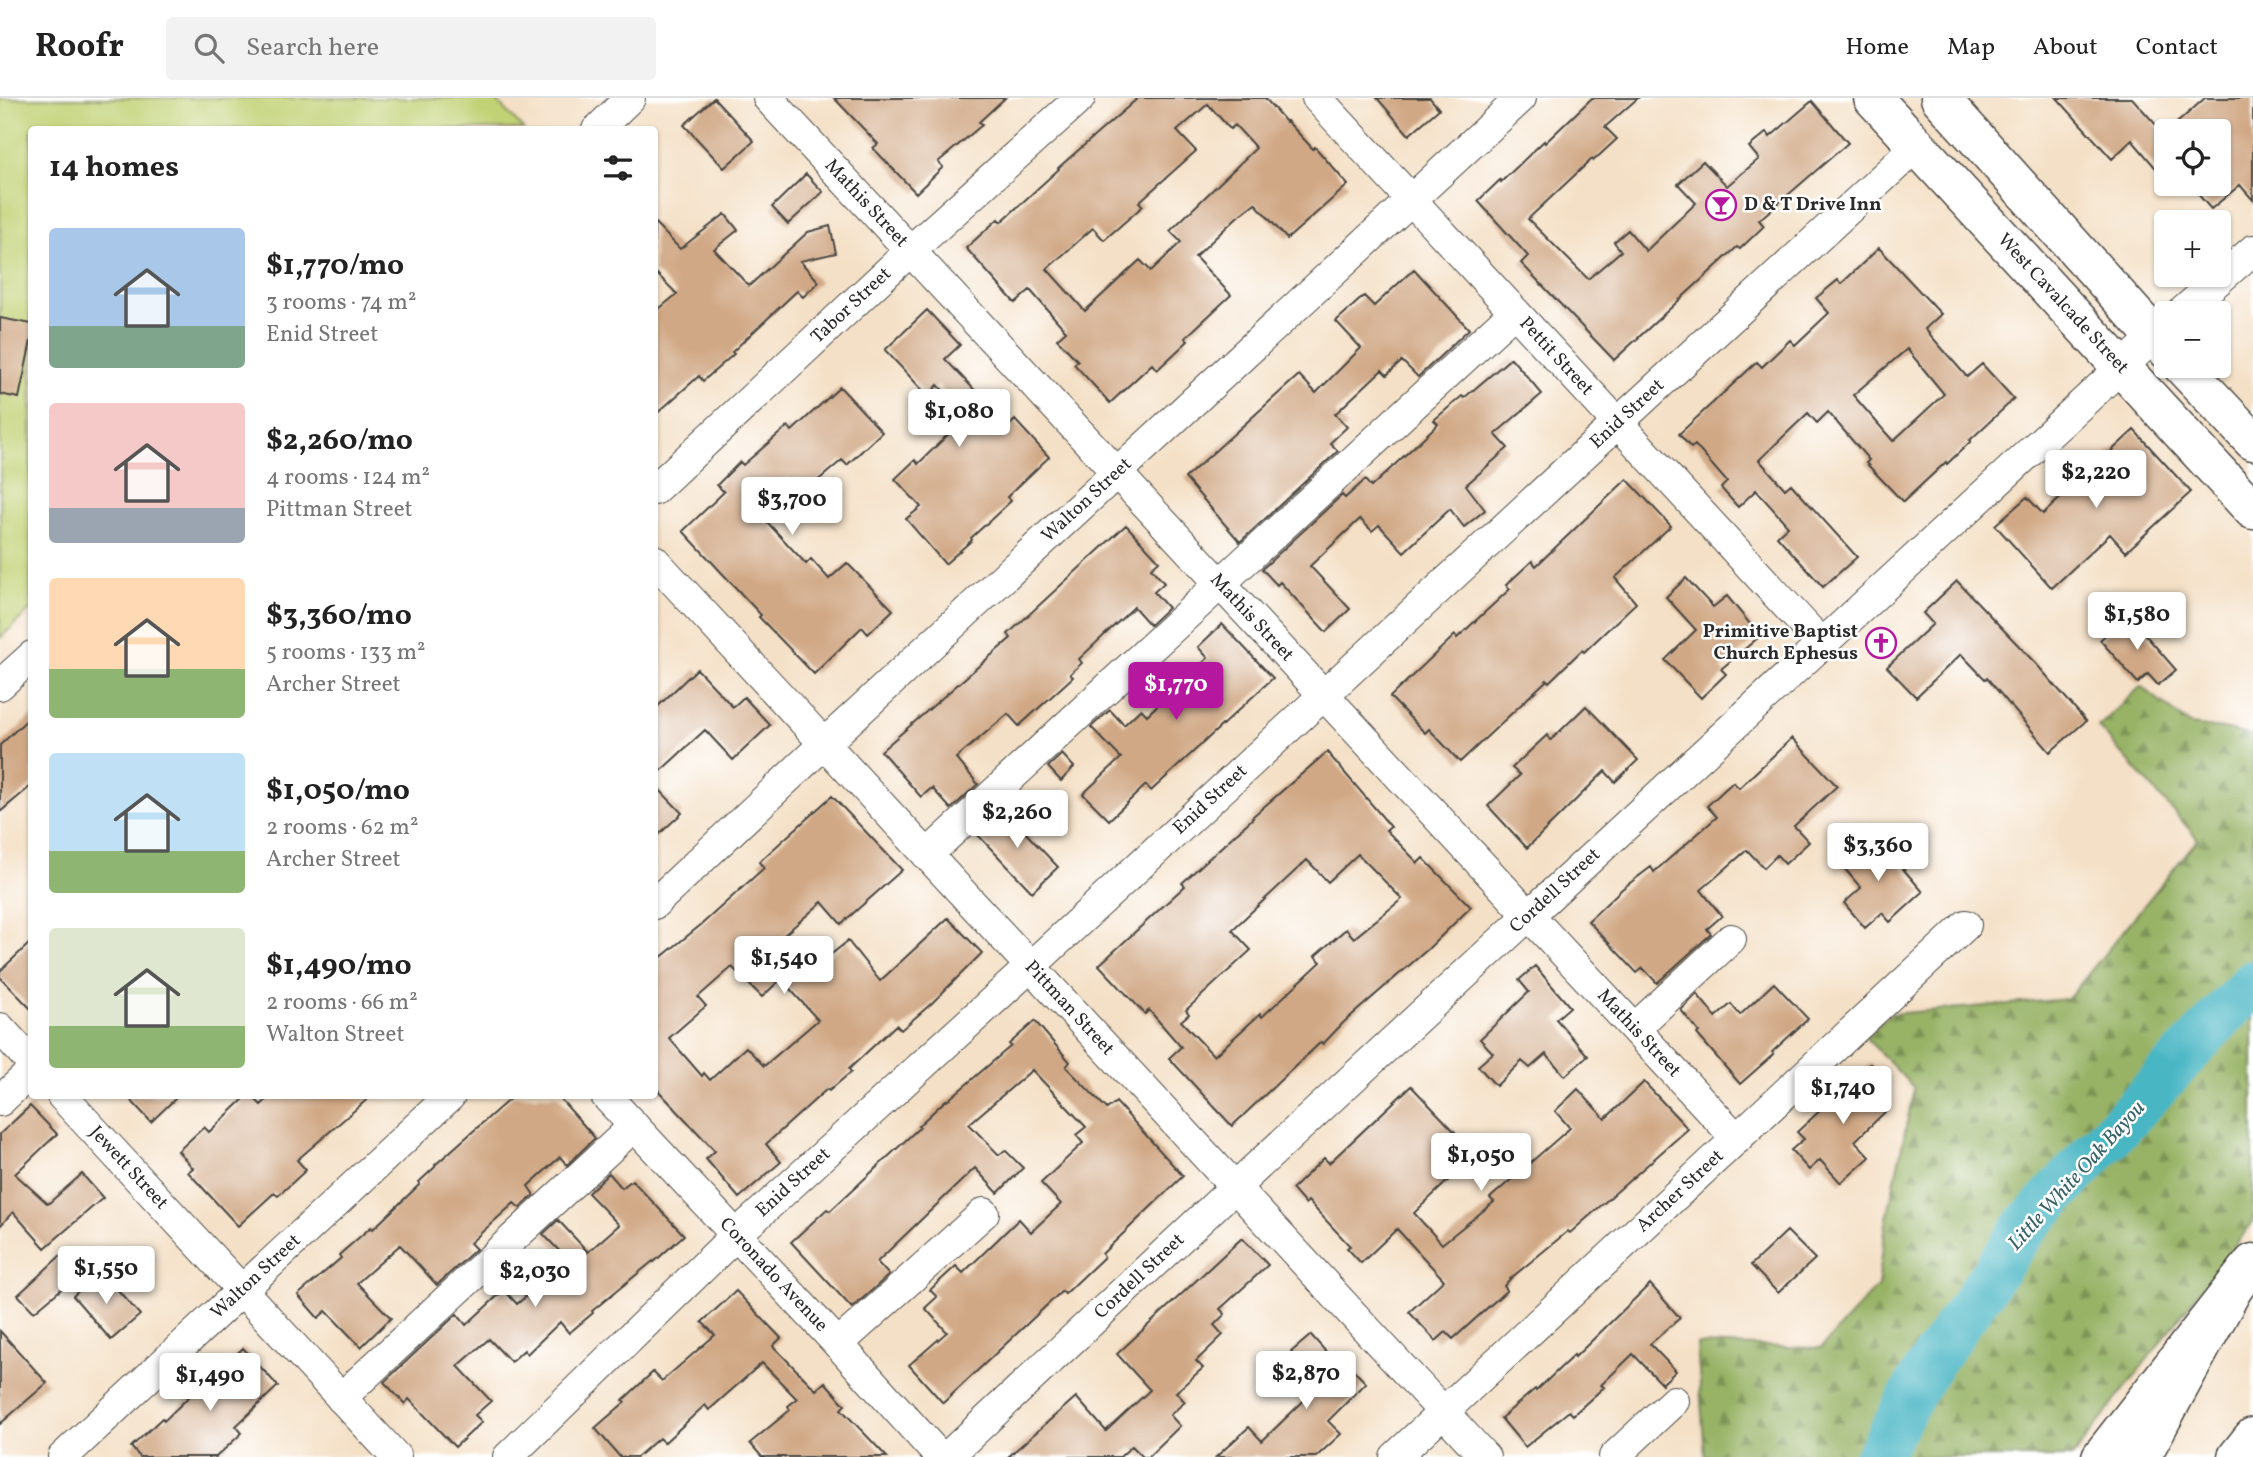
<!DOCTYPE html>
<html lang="en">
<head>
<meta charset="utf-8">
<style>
  body { margin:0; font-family:Vollkorn,serif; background:#f2f2f2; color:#222; height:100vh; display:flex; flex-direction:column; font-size:26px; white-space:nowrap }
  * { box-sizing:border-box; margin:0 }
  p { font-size:23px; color:#767676 }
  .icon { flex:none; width:38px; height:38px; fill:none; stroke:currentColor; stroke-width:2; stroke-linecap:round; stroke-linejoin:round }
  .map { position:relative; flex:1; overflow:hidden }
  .details { position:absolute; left:28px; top:28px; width:630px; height:973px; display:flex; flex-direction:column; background:#fff; border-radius:7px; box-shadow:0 2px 5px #0004 }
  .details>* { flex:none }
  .controls { position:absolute; left:2154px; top:21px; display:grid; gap:14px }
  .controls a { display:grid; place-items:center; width:77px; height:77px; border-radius:7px; background:#fff; box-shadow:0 2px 5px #0004; font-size:35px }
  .price { position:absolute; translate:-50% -60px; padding:0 16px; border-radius:7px; background:#fff; color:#222; font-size:23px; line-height:46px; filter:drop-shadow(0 2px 4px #0008) }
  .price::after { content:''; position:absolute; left:50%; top:42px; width:21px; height:16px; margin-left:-10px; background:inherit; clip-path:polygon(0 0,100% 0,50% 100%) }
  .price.selected { background:#b5179e; color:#fff }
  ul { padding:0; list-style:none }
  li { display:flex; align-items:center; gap:21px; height:175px; padding:0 21px }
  li span { display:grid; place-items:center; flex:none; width:196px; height:140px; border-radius:7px; color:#555 }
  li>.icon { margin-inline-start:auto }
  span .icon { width:84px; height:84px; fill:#fffc; stroke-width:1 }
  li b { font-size:30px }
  h2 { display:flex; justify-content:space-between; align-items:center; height:84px; padding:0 21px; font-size:30px }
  header { display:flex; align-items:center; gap:42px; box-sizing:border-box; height:98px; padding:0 35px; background:#fff; border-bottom:2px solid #e0e0e0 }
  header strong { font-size:33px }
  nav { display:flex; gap:38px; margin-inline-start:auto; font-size:24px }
  .search { width:490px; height:63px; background:#f2f2f2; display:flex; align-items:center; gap:18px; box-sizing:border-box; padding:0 24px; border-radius:7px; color:#767676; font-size:26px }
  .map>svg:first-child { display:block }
  .forest { fill:url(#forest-firs); stroke:#626f48; stroke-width:2 }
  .green { fill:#c1d174; stroke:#767e50; stroke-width:2 }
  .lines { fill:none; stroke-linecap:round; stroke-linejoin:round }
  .river { stroke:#49b6c4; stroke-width:46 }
  .building { fill:#d0a885; fill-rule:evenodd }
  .minor-casing { stroke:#494642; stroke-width:32 }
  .major-casing { stroke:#494642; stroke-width:41 }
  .highway-casing { stroke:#494642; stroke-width:41 }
  .minor { stroke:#fff; stroke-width:30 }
  .major { stroke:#fff; stroke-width:38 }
  .highway { stroke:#fff; stroke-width:38 }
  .labels { text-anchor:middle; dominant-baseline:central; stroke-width:5; stroke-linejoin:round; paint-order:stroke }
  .street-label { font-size:19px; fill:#2b2b2b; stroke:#fff }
  .poi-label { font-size:19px; font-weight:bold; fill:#2b2b2b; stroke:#fff; text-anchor:start }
  .water-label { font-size:21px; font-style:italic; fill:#376368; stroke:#fff }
</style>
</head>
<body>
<header>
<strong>Roofr</strong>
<div class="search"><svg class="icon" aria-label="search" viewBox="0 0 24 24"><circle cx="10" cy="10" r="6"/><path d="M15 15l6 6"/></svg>Search here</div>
<nav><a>Home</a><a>Map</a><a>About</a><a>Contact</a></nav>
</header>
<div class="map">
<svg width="2253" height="1359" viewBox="0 0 2253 1359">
  <defs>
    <pattern id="forest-firs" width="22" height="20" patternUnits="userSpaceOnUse" patternTransform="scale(1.75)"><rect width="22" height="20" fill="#98b366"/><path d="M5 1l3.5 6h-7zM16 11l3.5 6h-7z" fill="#7c9254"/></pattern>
  </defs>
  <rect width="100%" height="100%" fill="#fff"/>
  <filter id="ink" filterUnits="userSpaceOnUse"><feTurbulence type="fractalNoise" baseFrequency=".0143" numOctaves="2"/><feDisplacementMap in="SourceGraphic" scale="14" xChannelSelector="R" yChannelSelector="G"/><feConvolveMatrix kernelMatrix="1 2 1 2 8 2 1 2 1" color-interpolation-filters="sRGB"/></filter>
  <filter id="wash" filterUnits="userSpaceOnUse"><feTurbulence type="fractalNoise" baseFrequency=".00686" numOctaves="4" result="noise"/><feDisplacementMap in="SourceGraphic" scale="28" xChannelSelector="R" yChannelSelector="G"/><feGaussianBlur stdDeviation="1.57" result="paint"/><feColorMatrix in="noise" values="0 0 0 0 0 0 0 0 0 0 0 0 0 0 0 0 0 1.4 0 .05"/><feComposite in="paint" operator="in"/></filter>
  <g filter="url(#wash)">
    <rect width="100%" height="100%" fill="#f4e0c6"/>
    <path class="forest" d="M2141,588L2190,627L2223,631L2253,638V1124L2072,1359H1705L1697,1246L1821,1250L1878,1188L1886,1125L1914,990L1865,939L1891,916L2068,901L2198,741L2098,629Z"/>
    <path class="green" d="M0,0H494L523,31L32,32L31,511L0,540Z"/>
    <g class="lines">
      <path class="river" d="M1877,1359L1925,1274L2026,1128L2253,885"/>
    </g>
    <g id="blocks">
      <path class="building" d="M714,0L754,43L724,70L684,27Z
        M834,0H1005L979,24L982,27L938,64L943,69L916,95L873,50L878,46Z
        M1138,0H1265L1286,24L1287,23L1313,51L1315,49L1348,87L1287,141L1255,105L1236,120L1195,159L1231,197L1185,240L1188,243L1157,272L1152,266L1110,305L1074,266L1078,263L1057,241L1066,233L1030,192L1015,205L966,150L998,121L1001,124L1059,71L1058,70ZM1208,6L1230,31L1235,27L1256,50L1170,133L1181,144L1151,173L1140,162L1085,213L1047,171L1093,130L1104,142L1143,108L1139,104L1196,53L1177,33Z
        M1377,0H1430L1439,11L1409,37Z
        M1592,0H1638L1605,29L1617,41L1593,63L1592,61L1528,121L1588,181L1621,153L1614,144L1628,132L1646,153L1696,105L1678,86L1703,63L1727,88L1759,61L1749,49L1767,34L1770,39L1812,3L1848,45L1759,122L1764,128L1740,151L1737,149L1614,262L1521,165L1528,158L1478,103L1500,82L1501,84L1544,43L1545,45Z
        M2057,0H2132L2166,38V82L2132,42L2112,61Z
        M2205,0H2253V102L2240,87L2211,111L2189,86H2219V33H2168Z
        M806,76L823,94L788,126L772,109Z
        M725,116L738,132L714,151L749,188L808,134L830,128L836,155L800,163L819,184L803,199L797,193L732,254L734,256L703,283L699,278L654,318V215L677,196L654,173V124L680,151Z
        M1879,150L1941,216L1925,231L1967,279L1982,266L2014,301L1970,342L1971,343L1947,366L1946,364L1903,404L1866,365L1869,362L1828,314L1817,325L1808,315L1759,362L1785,391L1791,386L1857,459L1823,489L1777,438L1788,428L1756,392L1738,409L1721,390L1727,384L1695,347L1691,350L1679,336L1757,264L1762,269L1790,242L1795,247L1829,215L1816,200L1838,182L1841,186ZM1907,251L1944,296L1893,343L1853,297Z
        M1414,171L1469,231L1418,279L1402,263L1387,277L1382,272L1335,316L1347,329L1330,345L1338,353L1240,444L1185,380L1299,277L1316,295L1361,250L1336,223L1364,198L1374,208Z
        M927,212L960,247L945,261L1009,328L1015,322L1049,359L1007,399L1011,403L971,440L972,442L945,466L906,421L921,409L895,381L915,362L918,366L967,318L938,287L928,298L885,252Z
        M0,220L32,226V238L19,300L0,296Z
        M1511,260L1542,296L1495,336L1508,350L1466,387L1485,412L1464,429L1450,411L1404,454L1379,427L1372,433L1360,421L1310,468L1350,511L1326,534L1280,484L1277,487L1262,471L1342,397L1345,400L1365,382L1371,389L1438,326L1434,322L1462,298L1464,300Z
        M840,289L882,334L847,367L842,362L802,396L789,381L756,412L806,466L811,461L829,481L847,465L893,512L868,536L862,529L814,576L759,519L761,517L683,433L724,394L717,387L740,364L743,367L788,328L792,333Z
        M2134,332L2191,394L2126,454L2110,436L2052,490L1995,427L2027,399L2043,416Z
        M1627,381L1671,428L1615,480L1636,505L1584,554L1582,552L1549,584L1547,582L1460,664L1429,631L1425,635L1390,599L1455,537L1457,540L1510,491L1506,487L1532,463L1536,468Z
        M1126,427L1159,463L1151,470L1164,485L1154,494L1168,510L1150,527L1134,509L1079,561L1082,565L1070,576L1073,579L1019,628L1008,616L956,660L978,686L951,711L932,690L921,699L881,653L1011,540L1008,536Z
        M1686,480L1713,509L1727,498L1760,538L1721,571L1726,576L1701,600L1665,562L1696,532L1666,499Z
        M1957,483L2038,568L2086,623L2050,654L1987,580L1985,581L1961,556L1916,599L1887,569L1933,526L1923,515Z
        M2128,517L2176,572L2158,587L2148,576L2138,585L2100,542Z
        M1222,526L1273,580L1151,693L1146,687L1109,722L1083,696L1121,660L1091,629L1110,612L1124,627L1141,611L1147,617L1208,560L1198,549Z
        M697,571L733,609L744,599L770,627L733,662L705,632L654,679V612Z
        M1586,608L1638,662L1615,684L1605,673L1527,750L1488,708L1520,677L1512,670L1547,637L1551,642Z
        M32,617V687L0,714V647Z
        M1792,640L1837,688L1794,728L1809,744L1785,766L1777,757L1764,770L1747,752L1701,792L1722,818L1707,831L1711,836L1657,885L1643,870L1637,875L1588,823L1622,791L1651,769L1654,774L1717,719L1707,708L1733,684L1739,690Z
        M1327,654L1391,729L1386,732L1418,765L1423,760L1471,809L1428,851L1344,924L1323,946L1321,944L1232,1028L1169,960L1181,949L1149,912L1145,916L1099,867L1185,788L1182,785L1253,720L1252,719ZM1358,756L1402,801L1354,840L1346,831L1315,858L1321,864L1262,919L1260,916L1214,958L1181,923L1189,916L1186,912L1251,852L1232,832L1307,762L1328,784Z
        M1062,656L1074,669L1061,683L1048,669Z
        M654,686L682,715L654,741Z
        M832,698L902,772L841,826L822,804L784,837L814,870L848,843L880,883L948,820L982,855L932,905L901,932L896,927L849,971L851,974L829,993L827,991L766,1046L781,1064L739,1100L706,1061L715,1053L654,988V865L702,826L764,770L759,764ZM732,869L762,899L781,881L818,922L764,968L746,949L710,982L704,975L702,978L669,940L706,908L698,899Z
        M1003,711L1058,769L1032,794L976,735Z
        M1873,736L1923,794L1890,824L1882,815L1865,830L1844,805L1861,790L1840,765Z
        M32,843V912L0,879V873Z
        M1535,868L1570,909L1556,921L1588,958L1565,978L1546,956L1530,970L1522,963L1496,988L1478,968L1493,955L1480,941L1529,894L1519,882Z
        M1774,885L1808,921L1772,954L1774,956L1740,986L1697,936L1699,934L1681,912L1697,896L1716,919L1731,906L1740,917Z
        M1035,923L1070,964L1066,969L1107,1011L1116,1004L1183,1078L1102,1156L1104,1159L1065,1196L1062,1193L943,1305L909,1267L947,1234L925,1210L937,1199L930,1192L956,1168L963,1175L1019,1121L1031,1134L1061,1106L1041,1085L1083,1045L1076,1037L1086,1029L1032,972L969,1026L999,1057L1005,1052L1023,1070L998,1095L975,1070L877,1164L889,1177L852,1210L791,1144L827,1111L830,1113L920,1029L918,1028L946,1002L947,1003L1011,948L1009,946Z
        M1870,966L1889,986L1877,998L1889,1010L1855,1043L1870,1059L1841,1085L1820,1062L1809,1072L1791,1052L1804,1041L1797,1034Z
        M1644,984L1688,1031L1570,1135L1568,1133L1510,1181L1504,1188L1507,1192L1453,1241L1446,1234L1436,1243L1409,1214L1444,1182L1397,1131L1361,1165L1347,1150L1350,1148L1308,1103L1305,1106L1292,1091L1324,1060L1329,1065L1411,988L1476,1056L1414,1115L1442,1146L1494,1104L1490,1100L1570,1030L1555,1013L1578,991L1605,1021Z
        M127,998H178L151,1024Z
        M247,998H252L261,1007L271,998H371L297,1062L306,1072L278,1098L274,1095L238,1128L188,1074L193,1070L178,1053L204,1029L209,1034Z
        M513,998H558L595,1040L567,1067L560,1059L528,1088L534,1097L520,1110L514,1105L470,1145L476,1151L437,1187L400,1147L357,1185L391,1220L361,1249L326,1213L318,1220L298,1197L341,1160L339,1157L371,1129L373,1131L420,1086L419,1084L435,1069V1067Z
        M30,1008L57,1036L15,1076L48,1106L82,1076L103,1100L45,1150L13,1114L0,1128V1036Z
        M609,1075L622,1090L632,1082L684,1137L654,1164L653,1163L592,1213L593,1215L569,1235L560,1224L527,1256L524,1252L511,1264L489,1241L458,1268L491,1303L475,1317L482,1324L455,1349L409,1301L405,1306L384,1284L457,1216L466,1227L504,1192L517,1206L568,1162L543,1136L558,1122L588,1154L619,1127L588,1095Z
        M1787,1133L1815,1161L1778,1195L1751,1167Z
        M1242,1140L1268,1167L1220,1211L1225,1216L1214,1227L1223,1237L1196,1263L1203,1270L1176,1294L1185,1304L1170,1317L1180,1328L1148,1359H1143L1132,1348L1120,1359H1008L1076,1299L1106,1333L1150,1292L1117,1256Z
        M60,1158L77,1178L34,1214L18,1197Z
        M101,1173L140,1217L111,1242L73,1198Z
        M1650,1186L1680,1220L1650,1246L1676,1273L1662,1286L1633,1256L1601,1287L1604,1289L1573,1317L1569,1313L1525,1349L1501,1320L1535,1291L1536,1293L1574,1257L1575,1259Z
        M736,1193L781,1240L773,1248L816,1292L825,1284L845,1307L841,1311L887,1359H762L750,1345L790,1312L788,1308L797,1301L762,1265L709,1312L705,1307L664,1345L659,1340L637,1359H620L595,1330L625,1304L623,1302L653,1274L662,1283L715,1237L702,1224Z
        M0,1233L47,1285L0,1326Z
        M1311,1237L1334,1263L1339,1257L1366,1285L1328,1323L1341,1336L1316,1359H1216L1249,1329L1262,1343L1319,1288L1291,1254Z
        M243,1250L278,1288L236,1328L242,1335L216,1359H140L131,1349L162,1320L164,1323L199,1289L201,1291Z"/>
    </g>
  </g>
  <g filter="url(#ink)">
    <use href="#blocks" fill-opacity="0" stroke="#494642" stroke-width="2"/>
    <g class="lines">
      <g class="minor-casing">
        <g id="minor">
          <path id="s1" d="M768,0L1737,1041"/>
          <path id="s2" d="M1317,0L1823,547"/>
          <path d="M597,32L630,0"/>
          <path d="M2181,215L2253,152"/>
          <path id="s3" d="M654,392L910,153L1080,0"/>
          <path id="s4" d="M654,462L1485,1359"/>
          <path d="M0,587L32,558"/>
          <path d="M927,757L1514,214"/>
          <path id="s5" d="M654,806L825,645L1521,0"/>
          <path d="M0,930L32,965"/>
          <path d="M1635,930L1731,841"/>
          <path id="s6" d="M62,998L396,1359"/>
          <path id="s7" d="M606,998L838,1246L940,1359"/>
          <path d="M0,1003L32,973"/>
          <path d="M838,1246L984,1115"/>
          <path d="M341,1300L634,1028"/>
          <path id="s8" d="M63,1359L450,998"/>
          <path id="s9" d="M508,1359L736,1137L1031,868L1917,48"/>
          <path id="s10" d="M947,1359L1235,1089L2166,228"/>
          <path id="s11" d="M1395,1359L1966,827"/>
          <path d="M1614,1359L1674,1303"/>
        </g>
      </g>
      <g class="major-casing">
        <g id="major">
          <path id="s12" d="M1873,0L2253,412"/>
          <path d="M1940,0L2166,251"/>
          <path d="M2182,268L2253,343"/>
          <path d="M2101,1359L2253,1165"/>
        </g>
      </g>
      <g class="highway-casing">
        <path id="highway" d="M2141,1359L2234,1189
          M2237,1359L2253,1339"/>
      </g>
      <use href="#minor" class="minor"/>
      <use href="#major" class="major"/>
      <use href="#highway" class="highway"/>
    </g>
  </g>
  <defs>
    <g id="bar-ring" transform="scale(1.575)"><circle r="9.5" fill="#fff" stroke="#b5179e" stroke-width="1.5"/><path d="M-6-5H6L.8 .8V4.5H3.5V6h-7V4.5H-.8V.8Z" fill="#b5179e"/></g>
    <g id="church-ring" transform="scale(1.575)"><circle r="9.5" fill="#fff" stroke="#b5179e" stroke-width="1.5"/><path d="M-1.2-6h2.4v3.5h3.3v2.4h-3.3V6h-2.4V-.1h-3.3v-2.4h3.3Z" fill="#b5179e"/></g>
  </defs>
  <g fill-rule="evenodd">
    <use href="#bar-ring" x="1721" y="107"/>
    <use href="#church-ring" x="1881" y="545"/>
  </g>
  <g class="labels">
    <g class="street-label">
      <text stroke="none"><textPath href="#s1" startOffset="144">Mathis Street</textPath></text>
      <text stroke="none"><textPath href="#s12" startOffset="280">West Cavalcade Street</textPath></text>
      <text stroke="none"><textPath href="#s3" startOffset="270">Tabor Street</textPath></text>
      <text stroke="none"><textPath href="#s2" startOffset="352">Pettit Street</textPath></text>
      <text stroke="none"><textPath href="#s9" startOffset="1530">Enid Street</textPath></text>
      <text stroke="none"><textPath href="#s5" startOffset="592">Walton Street</textPath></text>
      <text stroke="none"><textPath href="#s1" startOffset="710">Mathis Street</textPath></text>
      <text stroke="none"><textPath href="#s9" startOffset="962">Enid Street</textPath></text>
      <text stroke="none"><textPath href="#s10" startOffset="831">Cordell Street</textPath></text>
      <text stroke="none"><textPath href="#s4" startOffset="611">Pittman Street</textPath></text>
      <text stroke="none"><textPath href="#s1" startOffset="1278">Mathis Street</textPath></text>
      <text stroke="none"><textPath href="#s6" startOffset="98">Jewett Street</textPath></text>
      <text stroke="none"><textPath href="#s9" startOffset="396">Enid Street</textPath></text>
      <text stroke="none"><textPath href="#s11" startOffset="390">Archer Street</textPath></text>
      <text stroke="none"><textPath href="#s7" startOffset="245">Coronado Avenue</textPath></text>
      <text stroke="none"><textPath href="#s8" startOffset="264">Walton Street</textPath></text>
      <text stroke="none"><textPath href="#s10" startOffset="264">Cordell Street</textPath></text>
    </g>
    <g class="poi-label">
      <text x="1744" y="107">D &amp; T Drive Inn</text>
      <text x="1858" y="534" text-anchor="end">Primitive Baptist<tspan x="1858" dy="22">Church Ephesus</tspan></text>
    </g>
    <g class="water-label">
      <text transform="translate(2077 1078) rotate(-48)">Little White Oak Bayou</text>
    </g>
  </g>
</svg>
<div class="controls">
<a><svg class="icon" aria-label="locate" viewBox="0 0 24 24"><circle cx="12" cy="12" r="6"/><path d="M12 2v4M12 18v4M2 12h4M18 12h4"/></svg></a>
<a>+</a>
<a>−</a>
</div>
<b class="price" style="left:959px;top:351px">$1,080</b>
<b class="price" style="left:2096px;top:412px">$2,220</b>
<b class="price" style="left:792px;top:439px">$3,700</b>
<b class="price" style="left:2137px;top:554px">$1,580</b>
<b class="price selected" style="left:1176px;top:624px">$1,770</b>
<b class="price" style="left:1017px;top:752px">$2,260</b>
<b class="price" style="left:1878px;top:785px">$3,360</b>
<b class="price" style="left:784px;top:898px">$1,540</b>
<b class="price" style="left:1843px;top:1028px">$1,740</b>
<b class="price" style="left:1481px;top:1095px">$1,050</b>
<b class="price" style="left:106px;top:1208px">$1,550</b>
<b class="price" style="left:535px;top:1211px">$2,030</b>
<b class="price" style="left:1306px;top:1313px">$2,870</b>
<b class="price" style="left:210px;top:1315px">$1,490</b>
<section class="details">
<h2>14 homes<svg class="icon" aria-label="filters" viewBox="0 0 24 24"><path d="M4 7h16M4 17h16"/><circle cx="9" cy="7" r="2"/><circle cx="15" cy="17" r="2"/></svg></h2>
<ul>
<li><span style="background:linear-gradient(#a9c7e8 70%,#7fa58c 0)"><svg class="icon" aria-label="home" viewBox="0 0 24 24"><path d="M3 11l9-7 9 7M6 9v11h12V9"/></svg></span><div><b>$1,770/mo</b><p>3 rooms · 74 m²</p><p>Enid Street</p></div></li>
<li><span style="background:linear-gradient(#f6c9c9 75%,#9aa5b1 0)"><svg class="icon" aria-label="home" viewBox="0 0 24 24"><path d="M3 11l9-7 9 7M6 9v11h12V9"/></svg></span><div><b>$2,260/mo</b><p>4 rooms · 124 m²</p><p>Pittman Street</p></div></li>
<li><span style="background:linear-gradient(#ffd9b3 65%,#8fb573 0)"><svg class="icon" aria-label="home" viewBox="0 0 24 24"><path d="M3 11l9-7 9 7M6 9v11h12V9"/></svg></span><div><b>$3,360/mo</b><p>5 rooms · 133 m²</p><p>Archer Street</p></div></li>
<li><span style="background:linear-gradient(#bfe0f5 70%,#8fb573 0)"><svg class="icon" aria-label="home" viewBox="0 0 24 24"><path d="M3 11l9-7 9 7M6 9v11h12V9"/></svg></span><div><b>$1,050/mo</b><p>2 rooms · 62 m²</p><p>Archer Street</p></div></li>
<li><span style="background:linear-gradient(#dfe7d0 70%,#8fb573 0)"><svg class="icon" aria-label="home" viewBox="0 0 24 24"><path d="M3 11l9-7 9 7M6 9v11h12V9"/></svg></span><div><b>$1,490/mo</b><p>2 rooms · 66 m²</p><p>Walton Street</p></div></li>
</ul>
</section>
</div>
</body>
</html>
